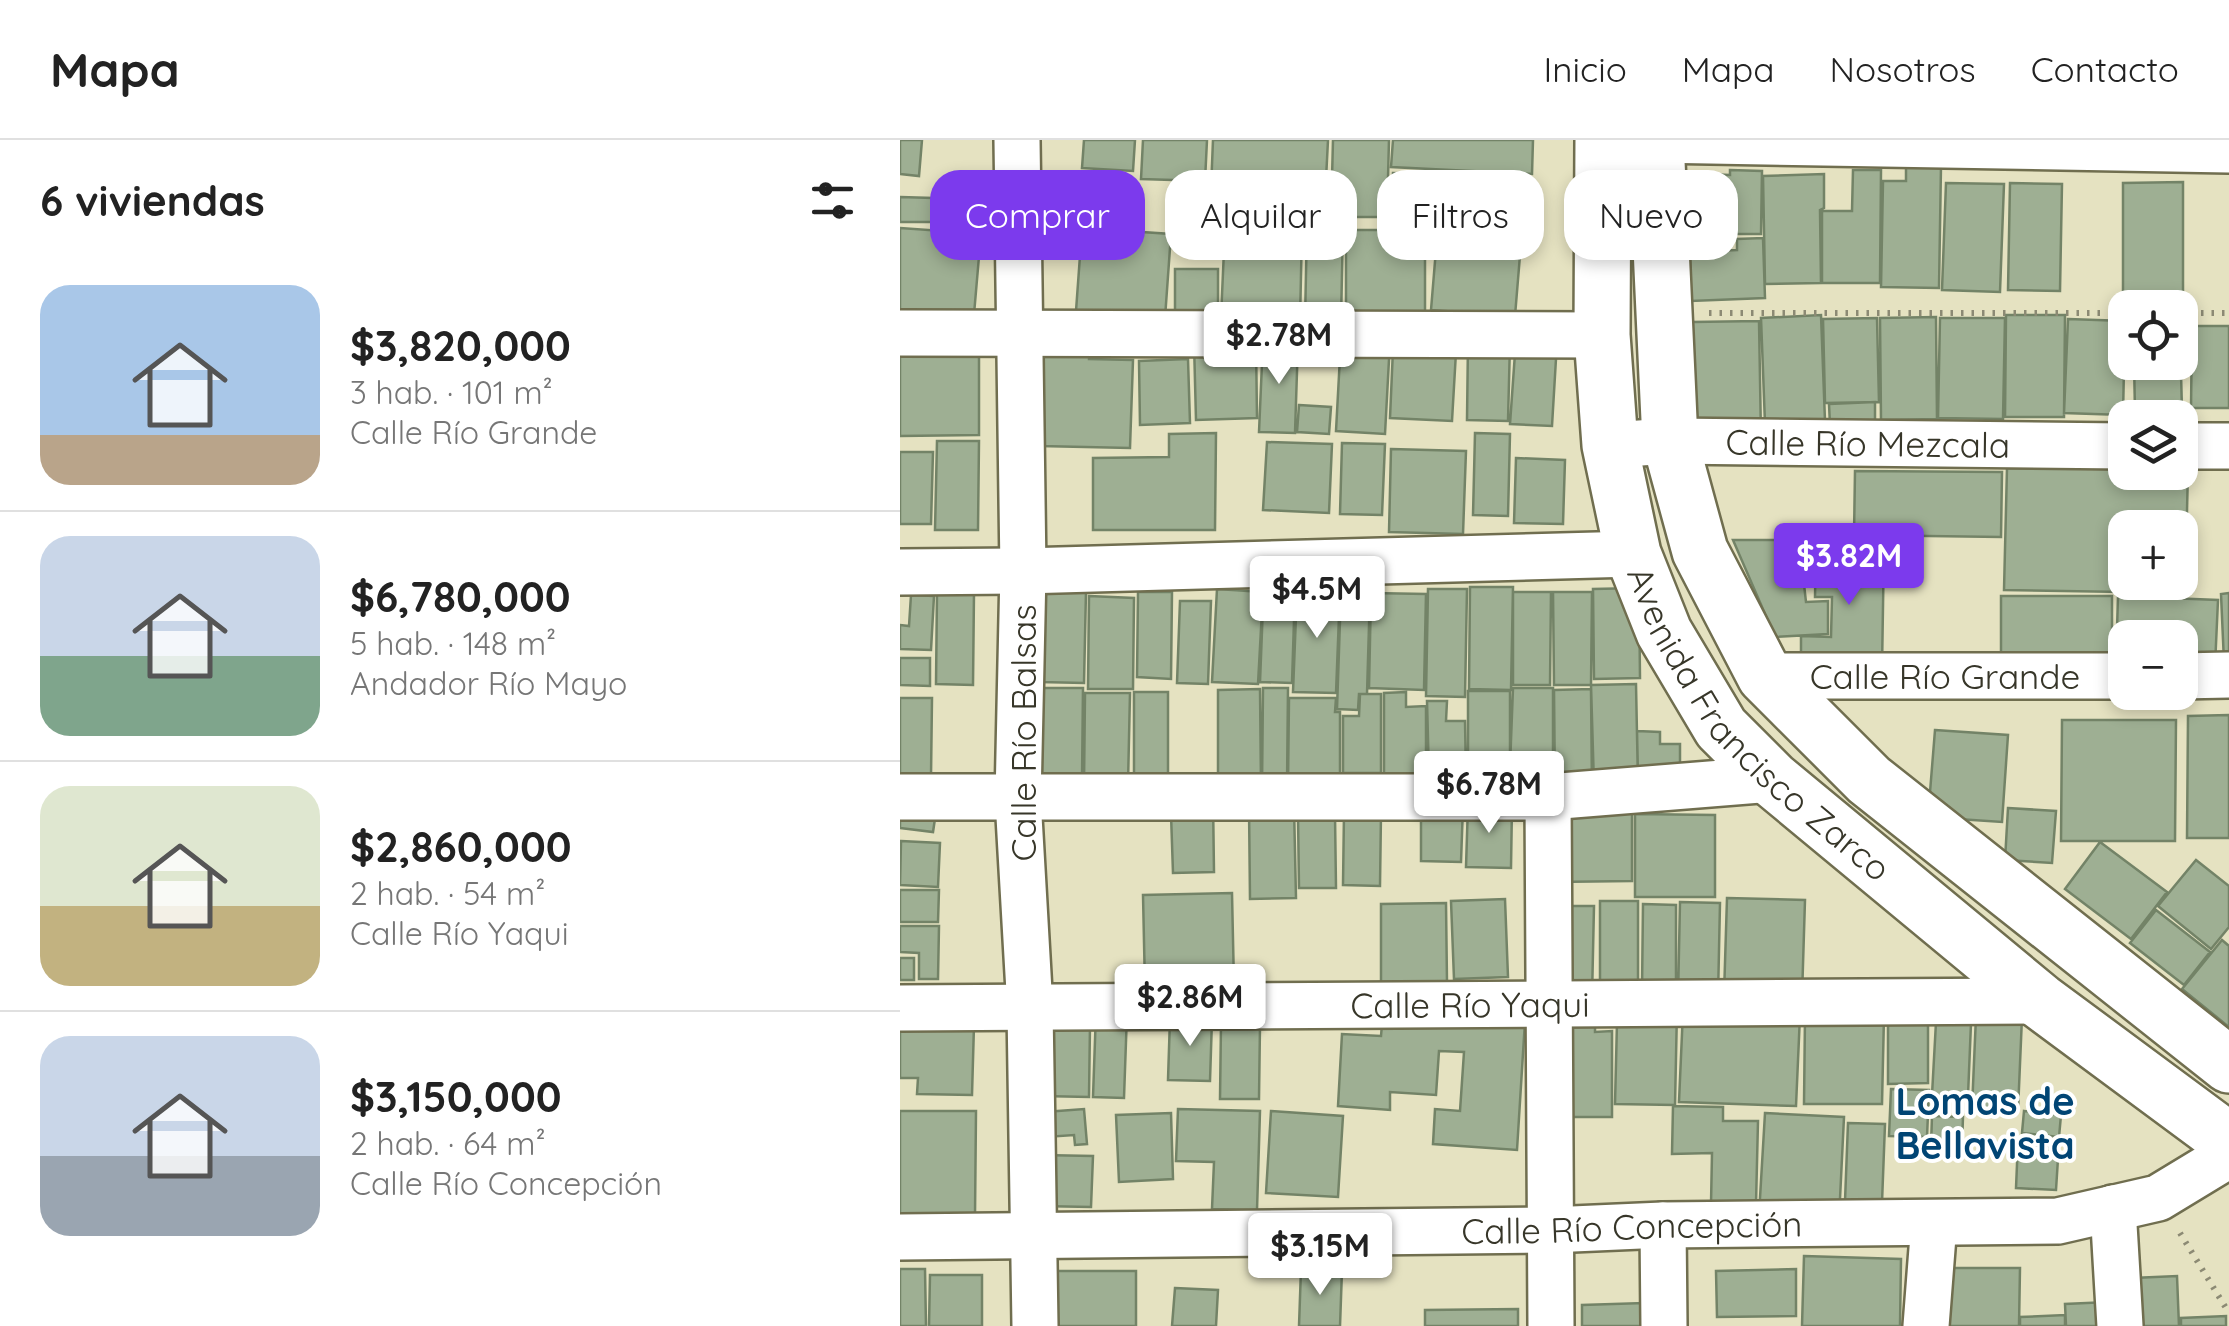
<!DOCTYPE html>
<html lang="es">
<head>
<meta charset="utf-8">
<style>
  body { margin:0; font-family:Quicksand,sans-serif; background:#f2f2f2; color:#222; height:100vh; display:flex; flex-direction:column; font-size:38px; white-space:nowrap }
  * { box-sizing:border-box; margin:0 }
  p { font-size:32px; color:#767676 }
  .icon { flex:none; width:55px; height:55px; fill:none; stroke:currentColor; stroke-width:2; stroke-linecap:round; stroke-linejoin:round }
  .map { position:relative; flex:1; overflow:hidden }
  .side { display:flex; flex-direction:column; background:#fff; width:900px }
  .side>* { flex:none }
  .top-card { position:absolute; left:30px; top:30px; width:950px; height:90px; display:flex; gap:20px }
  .tools { position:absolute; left:1208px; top:150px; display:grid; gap:20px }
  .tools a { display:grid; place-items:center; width:90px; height:90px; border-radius:20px; background:#fff; box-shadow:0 5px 15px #0003; font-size:50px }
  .price { position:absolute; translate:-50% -85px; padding:0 22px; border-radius:10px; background:#fff; color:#222; font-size:32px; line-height:65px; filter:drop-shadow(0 2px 5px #0008) }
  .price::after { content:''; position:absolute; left:50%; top:60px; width:30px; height:22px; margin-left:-15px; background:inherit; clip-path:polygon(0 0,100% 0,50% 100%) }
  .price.selected { background:#7c3aed; color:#fff }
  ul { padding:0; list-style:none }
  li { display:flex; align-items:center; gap:30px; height:250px; padding:0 40px }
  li+li { border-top:2px solid #e0e0e0 }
  li span { display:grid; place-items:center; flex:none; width:280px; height:200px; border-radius:30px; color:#555 }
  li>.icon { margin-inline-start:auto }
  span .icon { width:120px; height:120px; fill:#fffc; stroke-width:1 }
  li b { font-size:42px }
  h2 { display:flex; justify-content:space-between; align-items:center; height:120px; padding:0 40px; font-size:42px }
  .tag { padding:0 35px; border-radius:30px; background:#fff; box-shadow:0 5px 15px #0003; font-size:35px; line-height:90px }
  .tag.selected { background:#7c3aed; color:#fff }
  header { display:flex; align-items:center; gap:60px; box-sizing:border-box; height:140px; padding:0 50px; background:#fff; border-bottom:2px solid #e0e0e0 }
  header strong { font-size:48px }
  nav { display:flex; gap:55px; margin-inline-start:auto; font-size:35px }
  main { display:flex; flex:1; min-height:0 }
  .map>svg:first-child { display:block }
  .building { fill:#9eaf93; stroke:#738367; stroke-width:2.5; fill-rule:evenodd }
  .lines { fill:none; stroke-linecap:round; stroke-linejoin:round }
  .street-casing { stroke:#706e4f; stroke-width:50 }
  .secondary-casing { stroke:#706e4f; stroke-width:60 }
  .path { stroke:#8c8a74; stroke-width:6; stroke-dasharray:2.5 8; stroke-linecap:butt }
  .street { stroke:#fff; stroke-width:45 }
  .secondary { stroke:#fff; stroke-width:55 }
  .labels { text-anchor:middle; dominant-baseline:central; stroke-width:8; stroke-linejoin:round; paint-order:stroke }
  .street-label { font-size:35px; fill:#373629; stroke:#fff }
  .neighbourhood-label { font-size:38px; font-weight:bold; fill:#014574; stroke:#fff }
</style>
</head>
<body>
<header>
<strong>Mapa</strong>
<nav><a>Inicio</a><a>Mapa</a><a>Nosotros</a><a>Contacto</a></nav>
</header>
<main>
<section class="side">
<h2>6 viviendas<svg class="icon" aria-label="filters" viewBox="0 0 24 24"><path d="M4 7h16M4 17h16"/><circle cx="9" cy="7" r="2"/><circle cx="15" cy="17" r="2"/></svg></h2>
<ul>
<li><span style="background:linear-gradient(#a9c7e8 75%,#b9a48a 0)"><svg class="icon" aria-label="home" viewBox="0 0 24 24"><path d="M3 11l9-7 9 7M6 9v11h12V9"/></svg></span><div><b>$3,820,000</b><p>3 hab. · 101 m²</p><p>Calle Río Grande</p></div></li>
<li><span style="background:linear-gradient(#c9d6e8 60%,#7fa58c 0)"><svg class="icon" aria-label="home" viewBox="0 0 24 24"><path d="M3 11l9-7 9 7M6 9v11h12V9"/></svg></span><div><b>$6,780,000</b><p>5 hab. · 148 m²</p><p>Andador Río Mayo</p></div></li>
<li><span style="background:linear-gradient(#dfe7d0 60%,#c2b280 0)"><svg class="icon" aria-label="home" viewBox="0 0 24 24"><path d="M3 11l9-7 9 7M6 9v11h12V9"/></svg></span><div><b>$2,860,000</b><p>2 hab. · 54 m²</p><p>Calle Río Yaqui</p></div></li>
<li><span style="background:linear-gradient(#c9d6e8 60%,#9aa5b1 0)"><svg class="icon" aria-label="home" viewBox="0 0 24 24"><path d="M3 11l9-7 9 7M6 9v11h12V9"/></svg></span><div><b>$3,150,000</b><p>2 hab. · 64 m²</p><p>Calle Río Concepción</p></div></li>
</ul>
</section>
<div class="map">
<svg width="1329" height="1186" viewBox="0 0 1329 1186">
  <rect width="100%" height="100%" fill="#e5e2c1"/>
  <path class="building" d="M0,0H22L19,36L0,34Z
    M184,0H235L233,31L182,28Z
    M243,0H307L305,41L241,39Z
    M313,0H428L424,79L310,74Z
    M433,0H489L487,77H431Z
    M493,0H633L632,34L491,27Z
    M1006,26H1041L1039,148L981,147L983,41H1006Z
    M830,30L862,31L861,94H824V74L806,73V34L830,35Z
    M953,30H981L980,143H922V71H952Z
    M493,33L615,38L614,79L491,74Z
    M924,34V68L920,70L921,143L865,144L863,36Z
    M1283,42V160H1223V43Z
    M1046,43L1104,44L1100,152L1042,150Z
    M1110,43L1162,44L1160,151L1108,150Z
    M0,57L33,58L32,82H0Z
    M44,67L83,70L73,186L0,180V88L42,91Z
    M407,85L443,86L441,181H405Z
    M538,85L622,91L615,176L531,170Z
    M325,87L402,89L400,181L321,178Z
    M182,88L271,94L265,178L176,171Z
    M446,90H525V183H446Z
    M863,98L865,158L791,161L790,112L837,110V99Z
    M275,129H318V189L275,188Z
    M921,175L925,281L865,284L861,178Z
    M1106,175H1165L1164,277H1105Z
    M1036,177L1037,279L981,280L980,178Z
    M977,178L979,262L925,263L923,179Z
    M1040,178H1105L1103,279L1038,278Z
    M1168,179L1225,181L1223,275L1164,273Z
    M859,181L861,297L794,299L792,182Z
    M1292,186H1329V268H1291Z
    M1280,197L1282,270L1235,272L1234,222H1280Z
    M441,198L490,201L485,294L436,291Z
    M616,199L657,202L652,286L610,284Z
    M0,200H79V295L0,296Z
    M363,200L398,201L395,293L359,292Z
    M356,202L357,278L296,280L294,203Z
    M568,202L610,203L608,281L567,280Z
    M143,205L189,206V219L233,220L230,308L140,306Z
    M493,209L556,212L552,281L490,278Z
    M288,219L290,283L240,285L239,221Z
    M975,262V283L930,285L929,264Z
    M399,265L431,267L429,294L397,292Z
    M316,293L315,390H193V318L269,317V294Z
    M575,293L610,294L608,376L573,375Z
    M37,301H79L78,390H35Z
    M367,302L432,304L429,373L363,370Z
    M442,303L485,304L482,375L440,374Z
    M491,309L566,311L563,394L489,392Z
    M0,312H33L31,384H0Z
    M616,318L665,320L663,384L614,383Z
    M1107,328L1225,329V332H1280V330H1288L1285,453L1104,450ZM1225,388H1280V442H1225Z
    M955,331L1102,332L1101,397L954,395Z
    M833,400H899L906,462L928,461V494L875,497Z
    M916,403L984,404L982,529H901V496L931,497L932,457H915Z
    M570,447H613L611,550L569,549Z
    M371,448L395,449L392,543L360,542L363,465H370Z
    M739,448L740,538L694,539L693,449Z
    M317,449L363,452L358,544L312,542Z
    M528,449H567L565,557L526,556Z
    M397,450L440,451L436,553L393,552Z
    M141,451H186L184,543L140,542Z
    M441,451L470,452L467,554H459L458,570L437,569Z
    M37,452H74L73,545L36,544Z
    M238,452H272L271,539L237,537Z
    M613,452H651L650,545H613Z
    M653,452H692L691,545H654Z
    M471,453L526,454L524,550L469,548Z
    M1329,453V522H1324L1321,454Z
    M11,455L34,456L31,510L0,509V485L9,486Z
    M189,456L234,458L233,549H188Z
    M1101,456H1212V524L1101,523Z
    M1218,456L1318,460L1315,526L1280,525V498H1225V523H1216Z
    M280,461H311L308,544L277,543Z
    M0,518H30V546L0,545Z
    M736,544L738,644L694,646L691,545Z
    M138,548H183L182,640L137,639Z
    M363,548H388L387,647H362Z
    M613,548H653V653L609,652Z
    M360,549L361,645H318V550Z
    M691,549L692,650L655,651L654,550Z
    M568,551H610V615H590L589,630H568Z
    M234,552H268V644H234Z
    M506,552V567L526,566V646H484V553Z
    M185,553H230L228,644H184Z
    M460,554H481V633H443V576H459Z
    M0,558H32L31,637H0Z
    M389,558H436L435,572H440V645H388Z
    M527,561H547L546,581H565L566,637H529Z
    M1329,575V698H1287L1288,576Z
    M1162,580H1276L1275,701H1161Z
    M1035,590L1108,595L1102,682L1028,677Z
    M737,591L760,592V604H780V626L738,636Z
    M313,659L314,732L273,733L271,674Z
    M732,661V741L653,742V662Z
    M568,664L612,666L611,728L566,727Z
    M394,666L396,758L350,759L349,667Z
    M521,666H563L561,722L521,721Z
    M0,668L36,672L33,692L0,688Z
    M1108,668L1156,671L1152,723L1105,720Z
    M444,673H481L480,746L443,745Z
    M735,674L815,675V757H735Z
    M398,675H435L436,748H399Z
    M1,701L40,703L38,747L0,745Z
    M1200,702L1267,752L1231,799L1165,749Z
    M1296,720L1329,746V787L1311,809L1258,766Z
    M0,750H39L38,782H0Z
    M332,753L334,845L245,848L243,755Z
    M827,758L905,760L902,857L824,855Z
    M605,759L608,837L554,839L551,761Z
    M700,761H738V857L700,858Z
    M780,762L820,763L818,858H778Z
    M546,763L547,843L481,844V764Z
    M743,764L776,765V850H742Z
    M653,766H694L692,858L651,857Z
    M1256,770L1310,812L1284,845L1230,803Z
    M0,786H39L38,839H19V813L0,812Z
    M1322,800L1329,806V887L1282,849Z
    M0,818H14V840H0Z
    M777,870L775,965L715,964L717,882Z
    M783,871L900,875L896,966L779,962Z
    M196,872L227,873L224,958L193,957Z
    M483,872L625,881L617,1010L533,1004L535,969L560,971L564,912L539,911L536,955L490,952V970L438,966L442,894L481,896Z
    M988,873H1028V943L988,944Z
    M0,876L74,885L72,955L17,954L18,938H0Z
    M905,876H984L982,964H904Z
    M1076,876L1122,877L1118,971L1072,969Z
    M270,878L312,879L310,941L268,940Z
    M654,880H695V892L712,891V977H654Z
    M1036,882L1071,883L1068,956L1032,955Z
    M321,884L360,885L359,959H320Z
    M142,885H190L189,957L142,956Z
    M991,949L1029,950L1027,997L989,996Z
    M773,966L823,967V981H858L856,1064H811L812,1013L772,1014Z
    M184,969L187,1004L175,1005L174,995L146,997L145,972Z
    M278,969L360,971L357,1070L312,1069L314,1022L276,1021Z
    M0,971H76L75,1076H0Z
    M371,971L443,976L438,1057L366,1053Z
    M1124,971L1161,975L1159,997L1122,993Z
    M271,973L273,1039L219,1042L216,975Z
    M865,973L944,977L939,1079L859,1075Z
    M1032,976L1063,977L1062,1006H1031Z
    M948,983L985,984L982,1063L945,1061Z
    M1118,1001L1159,1003L1156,1050L1116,1048Z
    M141,1015L193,1016L191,1067L139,1066Z
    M904,1116L1001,1119L1000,1186H902Z
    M1039,1128H1120L1119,1186H1038Z
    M0,1129H25L26,1186H0Z
    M401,1129L442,1130L440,1186H399Z
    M896,1129V1176L817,1177L816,1131Z
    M146,1131H236V1186H145Z
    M30,1135H82V1186H29Z
    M1277,1136L1279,1186H1235L1233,1138Z
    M275,1148L318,1150L316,1186H272Z
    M1208,1162L1209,1186H1166L1165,1164Z
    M744,1163L745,1186H682V1165Z
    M618,1169V1186H525V1170Z
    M1165,1175V1186H1120V1177Z
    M1326,1176V1186H1281V1178Z"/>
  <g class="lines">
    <g class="street-casing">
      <g id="street">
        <path d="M117,0L123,431L118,659L130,869L135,1186"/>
        <path d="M754,0L1329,10"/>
        <path d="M0,193L702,195"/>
        <path id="s1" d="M710,305L770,301L1225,306"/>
        <path d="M1280,306H1329"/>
        <path d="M0,432L123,431L733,414"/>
        <path id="s2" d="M865,536H1225"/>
        <path d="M1280,536L1329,535"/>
        <path d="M0,657H648L872,639"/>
        <path d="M648,657L651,1186"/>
        <path id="s3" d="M0,868L1140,861"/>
        <path d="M1213,1068L1220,1186"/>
        <path d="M763,1085L764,1186"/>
        <path id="s4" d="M0,1097L650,1090L763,1085L1158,1081L1258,1058L1329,1015"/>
        <path d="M1026,1186L1034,1083"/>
      </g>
    </g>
    <g class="secondary-casing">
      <g id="secondary">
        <path id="s5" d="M703,0L702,195L710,305L733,414L764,492L821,588L872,639L1140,861L1329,1001"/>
        <path d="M756,0L770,301L800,411L865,536L969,640L1329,925"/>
      </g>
    </g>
    <path class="path" d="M809,173H1225
      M1280,173H1329
      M1280,1093L1329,1173"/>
    <use href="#street" class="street"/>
    <use href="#secondary" class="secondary"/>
  </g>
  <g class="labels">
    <g class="street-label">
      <text stroke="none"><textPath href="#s1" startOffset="258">Calle Río Mezcala</textPath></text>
      <text stroke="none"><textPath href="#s2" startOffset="180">Calle Río Grande</textPath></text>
      <text stroke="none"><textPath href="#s5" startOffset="632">Avenida Francisco Zarco</textPath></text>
      <text transform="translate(123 593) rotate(-90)">Calle Río Balsas</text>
      <text stroke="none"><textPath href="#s3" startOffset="570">Calle Río Yaqui</textPath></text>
      <text stroke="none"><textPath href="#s4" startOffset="732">Calle Río Concepción</textPath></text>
    </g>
    <g class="neighbourhood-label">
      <text x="1085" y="961">Lomas de<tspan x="1085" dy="44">Bellavista</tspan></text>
    </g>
  </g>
</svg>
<div class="tools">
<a><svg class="icon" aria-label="locate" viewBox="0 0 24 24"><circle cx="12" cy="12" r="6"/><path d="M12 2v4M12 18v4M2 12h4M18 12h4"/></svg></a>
<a><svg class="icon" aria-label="layers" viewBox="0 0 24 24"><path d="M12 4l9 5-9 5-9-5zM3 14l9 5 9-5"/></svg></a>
<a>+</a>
<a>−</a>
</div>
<b class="price" style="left:379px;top:247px">$2.78M</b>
<b class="price selected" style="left:949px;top:468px">$3.82M</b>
<b class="price" style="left:417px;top:501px">$4.5M</b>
<b class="price" style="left:589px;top:696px">$6.78M</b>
<b class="price" style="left:290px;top:909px">$2.86M</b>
<b class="price" style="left:420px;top:1158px">$3.15M</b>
<div class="top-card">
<a class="tag selected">Comprar</a>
<a class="tag">Alquilar</a>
<a class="tag">Filtros</a>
<a class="tag">Nuevo</a>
</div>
</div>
</main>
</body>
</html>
